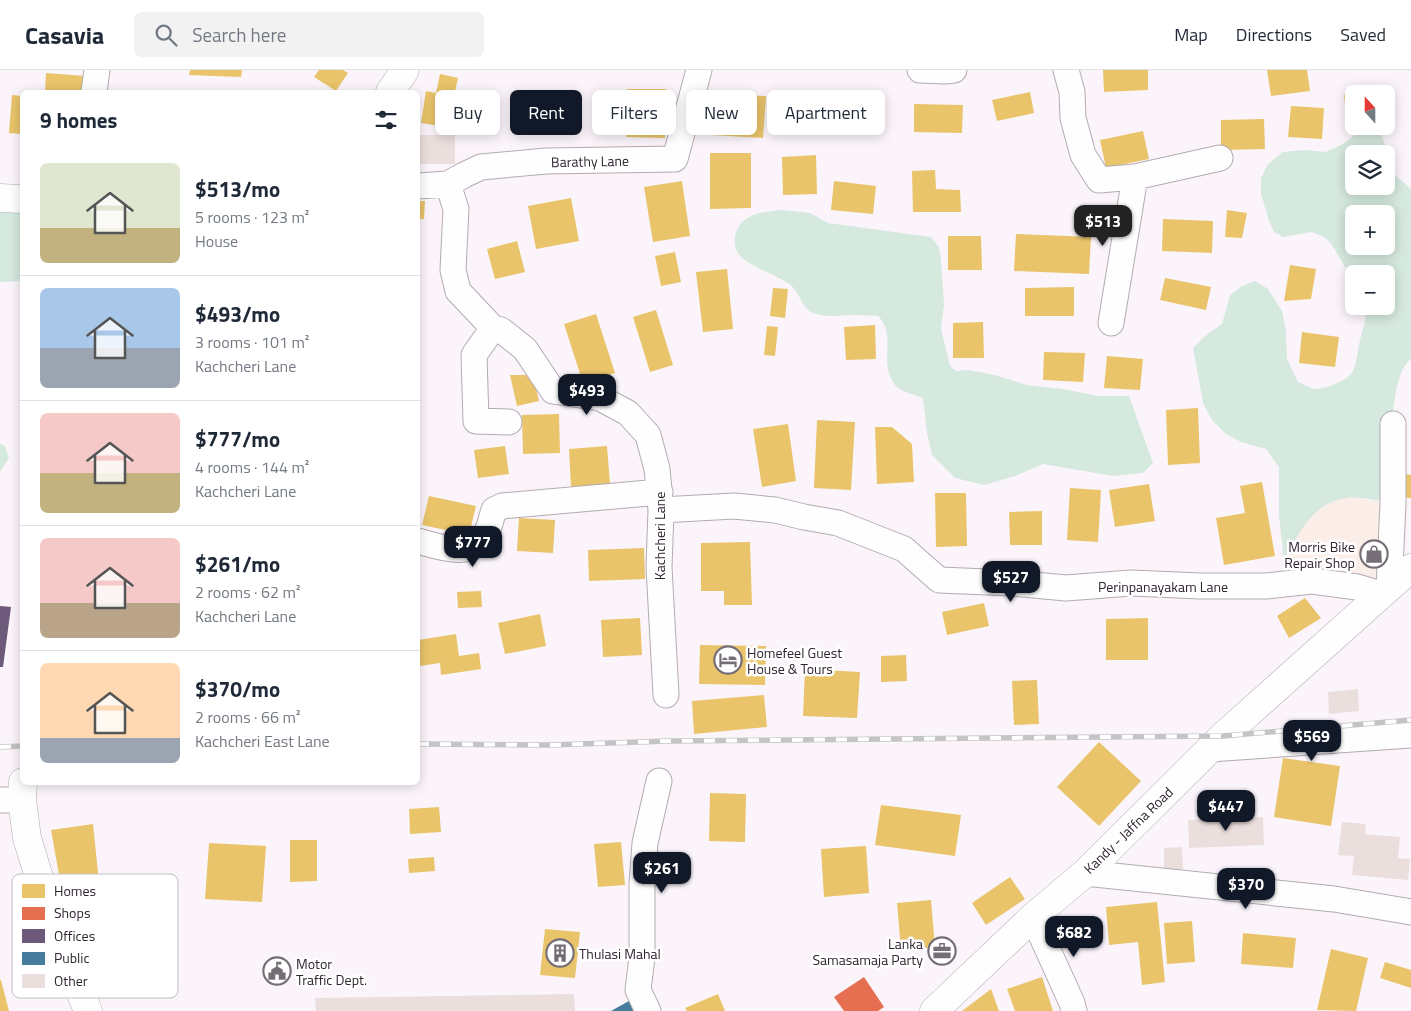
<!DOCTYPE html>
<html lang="en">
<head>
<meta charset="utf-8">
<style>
  body { margin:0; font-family:"Titillium Web",sans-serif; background:#f2f2f3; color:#1f2937; height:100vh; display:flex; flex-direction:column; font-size:19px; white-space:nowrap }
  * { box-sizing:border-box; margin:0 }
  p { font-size:16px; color:#747a83 }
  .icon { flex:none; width:28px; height:28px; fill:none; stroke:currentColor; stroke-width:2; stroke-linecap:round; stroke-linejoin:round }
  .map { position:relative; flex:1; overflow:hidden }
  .side { position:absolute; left:20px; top:20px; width:400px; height:695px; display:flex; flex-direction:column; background:#fff; border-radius:8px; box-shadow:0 2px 12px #0003 }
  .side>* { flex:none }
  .hud { position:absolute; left:435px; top:20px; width:475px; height:45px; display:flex; gap:10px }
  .needle { width:32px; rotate:339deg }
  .buttons { position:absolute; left:1345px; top:15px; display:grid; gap:10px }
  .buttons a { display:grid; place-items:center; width:50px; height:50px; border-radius:8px; background:#fff; box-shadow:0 2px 12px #0003; font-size:25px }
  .price { position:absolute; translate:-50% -42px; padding:0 11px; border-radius:10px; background:#111827; color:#fff; font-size:16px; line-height:32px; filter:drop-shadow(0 1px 2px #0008) }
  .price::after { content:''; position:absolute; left:50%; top:30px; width:15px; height:11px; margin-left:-8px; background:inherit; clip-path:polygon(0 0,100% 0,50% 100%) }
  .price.current { background:#222; color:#fff }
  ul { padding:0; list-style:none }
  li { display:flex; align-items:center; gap:15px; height:125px; padding:0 20px }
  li+li { border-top:1px solid #e0e1e3 }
  li span { display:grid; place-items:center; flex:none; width:140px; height:100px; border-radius:8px; color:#555 }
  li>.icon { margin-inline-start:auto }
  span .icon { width:60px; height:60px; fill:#fffc; stroke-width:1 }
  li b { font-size:21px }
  h2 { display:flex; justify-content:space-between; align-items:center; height:60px; padding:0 20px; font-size:21px }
  .chip { padding:0 18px; border-radius:8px; background:#fff; box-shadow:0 2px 12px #0003; font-size:18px; line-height:45px }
  .chip.current { background:#111827; color:#fff }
  header { display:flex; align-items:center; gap:30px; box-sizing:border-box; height:70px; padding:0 25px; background:#fff; border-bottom:1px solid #e0e1e3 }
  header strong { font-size:24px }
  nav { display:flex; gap:28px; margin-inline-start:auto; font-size:18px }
  .search { width:350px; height:45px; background:#f2f2f3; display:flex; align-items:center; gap:12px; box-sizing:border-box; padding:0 18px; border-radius:8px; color:#747a83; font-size:19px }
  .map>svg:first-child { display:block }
  .industrial { fill:#fbeee8 }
  .green { fill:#d6e9de; fill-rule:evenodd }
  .homes { fill:#e9c46a }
  .shops { fill:#e76f51 }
  .offices { fill:#6d597a }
  .public { fill:#457b9d }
  .building { fill:#ebdfdd }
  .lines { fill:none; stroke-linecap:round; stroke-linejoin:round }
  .street-casing { stroke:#b2abb2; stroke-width:27 }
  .secondary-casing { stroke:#b2abb2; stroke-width:29 }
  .highway-casing { stroke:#b2abb2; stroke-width:29 }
  .street { stroke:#fefefe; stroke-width:25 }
  .secondary { stroke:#fefefe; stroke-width:28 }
  .highway { stroke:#fefefe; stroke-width:28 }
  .rail-casing { stroke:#c5c4c5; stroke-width:5.5 }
  .rail { stroke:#fff; stroke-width:4; stroke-dasharray:11; stroke-linecap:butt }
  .labels { text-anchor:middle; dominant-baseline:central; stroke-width:5; stroke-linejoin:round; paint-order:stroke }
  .street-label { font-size:14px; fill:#2f2530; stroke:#fff }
  .poi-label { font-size:14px; fill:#2f2530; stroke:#fff; text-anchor:start }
  .key { fill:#fff; stroke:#c1bec1; stroke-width:1 }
  .key-label { font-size:14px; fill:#2f2530 }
</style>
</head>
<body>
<header>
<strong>Casavia</strong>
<div class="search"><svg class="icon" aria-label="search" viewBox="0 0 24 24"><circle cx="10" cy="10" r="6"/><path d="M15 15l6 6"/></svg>Search here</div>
<nav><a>Map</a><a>Directions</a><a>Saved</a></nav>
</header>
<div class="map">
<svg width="1411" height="941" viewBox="0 0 1411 941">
  <rect width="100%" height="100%" fill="#fbf5fb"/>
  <path class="industrial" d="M1348,427L1393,434L1389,518L1283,508L1284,490L1299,462L1309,448L1331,432Z"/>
  <path class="green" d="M1369,60L1380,61L1385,75L1394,104L1411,119V288C1409,291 1406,294 1404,297C1387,328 1393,398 1393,434C1382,432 1357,426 1347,428C1313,432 1299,463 1284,490L1279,446V397L1266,379L1241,372L1226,364L1212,350L1203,333L1193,278L1206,265L1222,254L1230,225L1242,216L1255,211L1268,219L1282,241L1286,261L1287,289L1298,312C1303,314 1310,318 1316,319C1324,319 1346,311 1351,304C1356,298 1358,279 1360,270C1363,256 1368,251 1364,236H1386V204H1354V213L1334,178L1326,168L1312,162L1283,167L1274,162L1269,151L1261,124V108L1268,94L1283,82L1305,80L1326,82L1343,74L1358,62ZM1354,84H1386V116H1354ZM1354,144H1386V176H1354Z
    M0,128L22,129V211L0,212Z
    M783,140L810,143L828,153L931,167L939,177L941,190L944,234L941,259L950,296L956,301L968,300L995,305L1027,315L1063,319L1098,326H1129L1153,393L1143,403L1113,406L1043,394L1015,406L984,415L955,408L932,385L927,363L923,328C916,325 905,323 898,318C896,317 894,314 893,312C879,289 897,265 878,246C871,246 863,245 855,245C841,245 827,248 813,243C801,238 800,221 789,214C774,204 756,199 742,188C736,182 734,176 735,167C739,143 763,142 783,140Z
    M0,374L5,376L9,388L0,402Z"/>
  <path class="homes" d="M190,0H242L241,7L189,5Z
    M319,0H343L348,3L336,21L314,7Z
    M1103,0H1148V20L1104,22Z
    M1267,0H1307L1310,21L1271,26Z
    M46,3L85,6L84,22H45Z
    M440,4L458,8L454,26L463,27L458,59L421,53L426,21L436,23Z
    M627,19H666L665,68L626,67Z
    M1030,22L1034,43L997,51L992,30Z
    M713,23L766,26L763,68L711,65Z
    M1354,24V50L1347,51L1344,25Z
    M12,25L22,26V64L9,63Z
    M551,28L578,29L577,65L549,64Z
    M914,34L963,35L962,63L914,62Z
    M1291,36L1324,38L1322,69L1288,67Z
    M1264,49L1265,79L1221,80V50Z
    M1143,61L1149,89L1106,98L1100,70Z
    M710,83H751V138L710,139Z
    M816,85L817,124L783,125L782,87Z
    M935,100L936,119L960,120L961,142H913L912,101Z
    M682,111L690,166L653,172L644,117Z
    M834,111L876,116L873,144L831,140Z
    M571,128L579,171L536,179L528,136Z
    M418,131H425L424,149H418Z
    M1227,140L1247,143L1242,168L1225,167Z
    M1163,149L1213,151L1212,183L1162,181Z
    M1016,164L1091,167L1089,204L1014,201Z
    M948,166H981L982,200H948Z
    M517,171L525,202L495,209L487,179Z
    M675,182L681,212L661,216L655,186Z
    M1290,195L1316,199L1311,229L1284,231Z
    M727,199L733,259L703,262L696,202Z
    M1165,208L1211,217L1206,240L1160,230Z
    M1074,217V246H1025V218Z
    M773,218L788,219L785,248L770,246Z
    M656,240L673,295L650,302L633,247Z
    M596,244L615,303L583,313L564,254Z
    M983,252L984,288H953V253Z
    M875,255L876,289L846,290L844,257Z
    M767,256L778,257L775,286L764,285Z
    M1302,262L1339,267L1335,297L1299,293Z
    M1044,282L1085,283L1083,312L1043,310Z
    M1107,286L1143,289L1140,320L1104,318Z
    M510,305H533L539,331L517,336Z
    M1198,338L1200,393L1168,395L1166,340Z
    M559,344L560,383L523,384L522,345Z
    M817,350L855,352L851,420L814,418Z
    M788,354L796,411L762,417L753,359Z
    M875,357H892L912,374L914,412L877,414Z
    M505,376L509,404L478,408L474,380Z
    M607,376L610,414L571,417L569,379Z
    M1401,403L1411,405V428L1398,427Z
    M1262,412L1275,486L1224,495L1216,448L1245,443L1240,416Z
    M1149,414L1155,451L1115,457L1109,420Z
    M1070,418L1101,420L1098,472L1067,470Z
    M935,423H966L967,476L936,477Z
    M429,426L476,436L469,465L422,455Z
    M1042,441V475H1010L1009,442Z
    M519,448L555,450L553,483L517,481Z
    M750,472L752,535H724V521H701V473Z
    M644,478L645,509L589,511L588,480Z
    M481,521L482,537L458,538L457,522Z
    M1305,528L1321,548L1289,568L1277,546Z
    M984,533L989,556L947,565L942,542Z
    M540,544L546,576L505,584L498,553Z
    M640,548L642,585L603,587L601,550Z
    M1148,548V590H1106V549Z
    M456,564L459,586L479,583L481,599L441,605L440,593L420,596L418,570Z
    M700,575L766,576L765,615L699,614Z
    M906,585L907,611L881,612V586Z
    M805,599L860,602L857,648L803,646Z
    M1037,610L1039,654L1014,655L1012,611Z
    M764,625L767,657L694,664L692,631Z
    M1099,672L1141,711L1099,756L1057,717Z
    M1283,688L1340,696L1331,756L1274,747Z
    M710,723L746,724L745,772L709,771Z
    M881,735L961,745L955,786L875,775Z
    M439,737L441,762L410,764L409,739Z
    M93,754L99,812L61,816L51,760Z
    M290,770H317V811L290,812Z
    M621,772L625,815L598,817L594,774Z
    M209,773L266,776L262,832L205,829Z
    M866,776L869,823L824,827L821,779Z
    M434,787L435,801L409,803L408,789Z
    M1010,807L1025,829L986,855L972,833Z
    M931,830L935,877L901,880L897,833Z
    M1157,832L1165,912L1142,915L1138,872L1109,875L1106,837Z
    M1192,851L1195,892L1167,894L1164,853Z
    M545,859L580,862L575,908L540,905Z
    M1243,863L1296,868L1293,898L1241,894Z
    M1331,879L1368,888L1356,941L1317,940Z
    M1385,892L1411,900V918L1380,908Z
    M1042,907L1053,941H1015L1007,919Z
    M0,910H1L9,941H0Z
    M991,919L999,941H962Z
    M718,924L725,941H687L685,938Z"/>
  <path class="shops" d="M864,907L884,937L878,941H844L834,927Z"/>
  <path class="offices" d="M0,536L11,537L3,597H0Z"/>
  <path class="public" d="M629,931L635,941H611Z"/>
  <path class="building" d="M418,65H455V94H418Z
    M1358,619L1359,641L1329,644L1328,622Z
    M1263,747L1264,775L1189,778L1188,750Z
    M1342,752L1366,754L1365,764L1400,767L1398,788L1410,789L1408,810L1352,805L1354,786L1338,785Z
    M1182,777L1183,799L1164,800V778Z
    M574,924L575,941H316L315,928Z"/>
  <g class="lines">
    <g class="street-casing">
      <path id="street" d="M920,0L945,1L954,0
        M1066,0L1072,22L1073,48L1083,85L1099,110L1135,107L1220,88
        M94,22L97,0
        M448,114L456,139L453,200L458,221L493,258L501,260L525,279L553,321L600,328L628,343L648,365L657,399L661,440L659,497L666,625
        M418,116L448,114L464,105L481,97L546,91L675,89L699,0
        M1111,253L1135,107
        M493,258L474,285L476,351L509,352
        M661,440L734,436L775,440L804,447L838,453L904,479L939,510L1012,513L1066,518L1131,513L1200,516H1266L1312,511L1357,517L1381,524
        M418,471C441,477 471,490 486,463C490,457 491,448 494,440L502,436L660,422
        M1389,518L1393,434V354
        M1210,679L1411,665
        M0,730H22
        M1085,803L1334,829L1411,842
        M1033,847L1072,933L1074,941
        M648,941L638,920L642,887V815L645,773L659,711"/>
    </g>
    <g class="secondary-casing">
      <path id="secondary" d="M390,22L405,0
        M0,128L22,129
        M23,712L22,730L27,768L53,853L88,941"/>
    </g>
    <g class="highway-casing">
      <path id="highway" d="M934,941L1033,847L1085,803L1223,666L1411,498"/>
    </g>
    <use href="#street" class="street"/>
    <use href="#secondary" class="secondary"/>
    <use href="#highway" class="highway"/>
    <g class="rail-casing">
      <path id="rail" d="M418,674L551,675L668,671L1223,666L1411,650
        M0,677L22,676"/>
    </g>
    <use href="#rail" class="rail"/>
  </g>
  <defs>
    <g id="shop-ring" transform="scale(1.4375)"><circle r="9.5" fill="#fff" stroke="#766e77" stroke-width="1.5"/><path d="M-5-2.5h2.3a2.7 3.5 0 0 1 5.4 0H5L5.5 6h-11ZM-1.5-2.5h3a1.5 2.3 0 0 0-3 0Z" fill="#766e77"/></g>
    <g id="hotel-ring" transform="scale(1.4375)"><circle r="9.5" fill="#fff" stroke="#766e77" stroke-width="1.5"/><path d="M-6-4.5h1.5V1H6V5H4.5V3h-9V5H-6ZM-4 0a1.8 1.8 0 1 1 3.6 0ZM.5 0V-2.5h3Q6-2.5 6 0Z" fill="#766e77"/></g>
    <g id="office-ring" transform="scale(1.4375)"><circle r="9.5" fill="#fff" stroke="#766e77" stroke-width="1.5"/><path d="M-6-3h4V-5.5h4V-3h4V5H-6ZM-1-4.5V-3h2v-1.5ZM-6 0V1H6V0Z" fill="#766e77"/></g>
    <g id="building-ring" transform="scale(1.4375)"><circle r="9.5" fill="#fff" stroke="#766e77" stroke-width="1.5"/><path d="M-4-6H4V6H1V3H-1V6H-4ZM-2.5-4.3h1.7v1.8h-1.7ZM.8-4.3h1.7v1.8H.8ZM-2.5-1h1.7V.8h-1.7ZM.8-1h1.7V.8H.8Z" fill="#766e77"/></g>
    <g id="civic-ring" transform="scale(1.4375)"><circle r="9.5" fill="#fff" stroke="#766e77" stroke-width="1.5"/><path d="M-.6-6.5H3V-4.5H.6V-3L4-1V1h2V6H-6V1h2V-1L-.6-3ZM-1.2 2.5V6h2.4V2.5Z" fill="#766e77"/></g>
  </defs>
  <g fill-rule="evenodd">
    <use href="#shop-ring" x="1374" y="484"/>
    <use href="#hotel-ring" x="728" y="590"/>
    <use href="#office-ring" x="942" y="881"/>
    <use href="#building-ring" x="560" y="883"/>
    <use href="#civic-ring" x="277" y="901"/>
  </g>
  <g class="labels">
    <g class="street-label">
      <text transform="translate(590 91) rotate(-1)">Barathy Lane</text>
      <text transform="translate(659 466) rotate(-90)">Kachcheri Lane</text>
      <text x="1163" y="516">Perinpanayakam Lane</text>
      <text transform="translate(1128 760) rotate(-44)">Kandy - Jaffna Road</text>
    </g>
    <g class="poi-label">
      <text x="1355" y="476" text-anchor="end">Morris Bike<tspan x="1355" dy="16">Repair Shop</tspan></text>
      <text x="747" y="582">Homefeel Guest<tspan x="747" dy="16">House &amp; Tours</tspan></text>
      <text x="923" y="873" text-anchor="end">Lanka<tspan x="923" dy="16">Samasamaja Party</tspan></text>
      <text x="579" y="883">Thulasi Mahal</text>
      <text x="296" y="893">Motor<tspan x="296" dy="16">Traffic Dept.</tspan></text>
    </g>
  </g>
  <rect x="12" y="804" width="166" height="124" rx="8" class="key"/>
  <rect x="22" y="814" width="23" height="14" fill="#e9c46a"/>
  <rect x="22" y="837" width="23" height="13" fill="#e76f51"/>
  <rect x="22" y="859" width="23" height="14" fill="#6d597a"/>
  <rect x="22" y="882" width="23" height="13" fill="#457b9d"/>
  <rect x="22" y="904" width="23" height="14" fill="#ebdfdd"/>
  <g class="key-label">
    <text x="54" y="826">Homes</text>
    <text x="54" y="848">Shops</text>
    <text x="54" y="871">Offices</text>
    <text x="54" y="893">Public</text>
    <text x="54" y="916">Other</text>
  </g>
</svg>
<div class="buttons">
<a><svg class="needle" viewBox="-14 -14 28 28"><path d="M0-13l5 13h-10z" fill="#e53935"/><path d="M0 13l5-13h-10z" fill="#747a83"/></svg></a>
<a><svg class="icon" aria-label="layers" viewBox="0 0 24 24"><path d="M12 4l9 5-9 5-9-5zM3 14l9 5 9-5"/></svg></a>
<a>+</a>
<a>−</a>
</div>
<b class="price current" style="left:1103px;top:177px">$513</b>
<b class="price" style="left:587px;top:346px">$493</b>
<b class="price" style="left:473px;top:498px">$777</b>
<b class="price" style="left:1011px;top:533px">$527</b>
<b class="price" style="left:1312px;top:692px">$569</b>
<b class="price" style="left:1226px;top:762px">$447</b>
<b class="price" style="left:662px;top:824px">$261</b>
<b class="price" style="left:1246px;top:840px">$370</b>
<b class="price" style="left:1074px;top:888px">$682</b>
<div class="hud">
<a class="chip">Buy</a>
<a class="chip current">Rent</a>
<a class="chip">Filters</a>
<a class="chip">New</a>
<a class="chip">Apartment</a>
</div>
<section class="side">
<h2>9 homes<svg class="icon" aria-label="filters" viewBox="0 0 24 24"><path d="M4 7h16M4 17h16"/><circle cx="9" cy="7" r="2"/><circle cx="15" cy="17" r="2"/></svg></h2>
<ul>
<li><span style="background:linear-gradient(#dfe7d0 65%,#c2b280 0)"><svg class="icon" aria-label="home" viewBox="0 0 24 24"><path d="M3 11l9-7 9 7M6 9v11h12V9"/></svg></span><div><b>$513/mo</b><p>5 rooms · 123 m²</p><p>House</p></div></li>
<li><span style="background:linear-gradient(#a9c7e8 60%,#9aa5b1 0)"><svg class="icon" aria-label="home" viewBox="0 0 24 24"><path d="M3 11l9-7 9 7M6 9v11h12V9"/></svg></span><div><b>$493/mo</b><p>3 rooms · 101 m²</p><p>Kachcheri Lane</p></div></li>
<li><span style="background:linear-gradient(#f6c9c9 60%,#c2b280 0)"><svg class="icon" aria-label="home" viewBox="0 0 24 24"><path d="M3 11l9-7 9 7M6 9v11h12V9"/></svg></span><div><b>$777/mo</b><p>4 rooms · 144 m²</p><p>Kachcheri Lane</p></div></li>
<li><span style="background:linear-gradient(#f6c9c9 65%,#b9a48a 0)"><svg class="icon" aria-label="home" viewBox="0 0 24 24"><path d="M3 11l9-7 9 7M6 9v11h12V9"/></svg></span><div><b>$261/mo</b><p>2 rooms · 62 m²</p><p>Kachcheri Lane</p></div></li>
<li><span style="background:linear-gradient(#ffd9b3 75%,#9aa5b1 0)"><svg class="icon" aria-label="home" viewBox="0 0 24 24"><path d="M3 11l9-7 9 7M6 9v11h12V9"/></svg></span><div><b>$370/mo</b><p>2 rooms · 66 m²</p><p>Kachcheri East Lane</p></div></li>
</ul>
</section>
</div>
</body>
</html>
